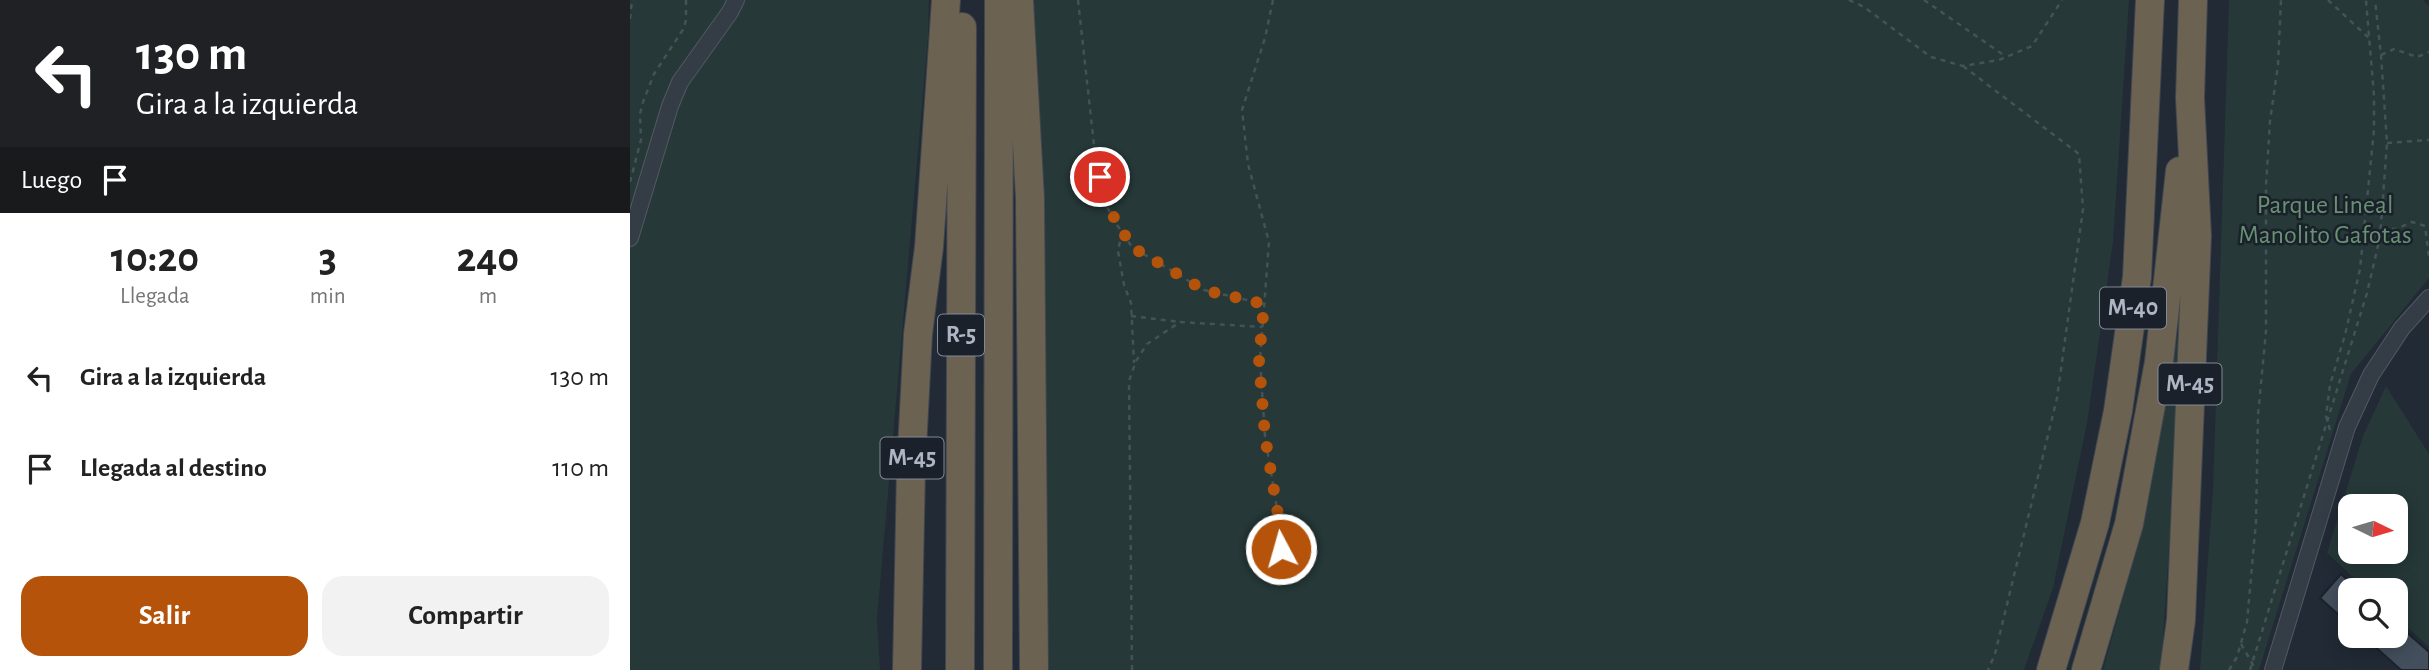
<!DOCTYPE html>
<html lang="es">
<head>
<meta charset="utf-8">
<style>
	body { margin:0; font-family:"Alegreya Sans",sans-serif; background:#f2f2f2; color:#222; height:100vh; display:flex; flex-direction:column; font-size:26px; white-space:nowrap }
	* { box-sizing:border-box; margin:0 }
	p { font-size:23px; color:#767676 }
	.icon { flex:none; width:38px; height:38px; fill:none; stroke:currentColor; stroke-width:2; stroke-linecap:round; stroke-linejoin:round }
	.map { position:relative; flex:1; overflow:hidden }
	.details { display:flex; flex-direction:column; background:#fff; width:630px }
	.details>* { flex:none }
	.banner { background:#202124; color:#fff; overflow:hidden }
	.needle { width:46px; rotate:95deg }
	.tools { position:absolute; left:1708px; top:494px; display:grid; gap:14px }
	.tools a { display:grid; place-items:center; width:70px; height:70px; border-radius:14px; background:#fff; box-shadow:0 4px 18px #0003; font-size:35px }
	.pin { position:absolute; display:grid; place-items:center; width:60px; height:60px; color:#fff; margin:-30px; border:4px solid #fff; border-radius:50%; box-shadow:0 2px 7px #0007 }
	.me { position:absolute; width:77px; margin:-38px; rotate:354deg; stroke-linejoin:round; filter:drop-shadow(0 0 5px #0008) }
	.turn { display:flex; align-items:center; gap:24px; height:147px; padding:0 21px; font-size:32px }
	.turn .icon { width:91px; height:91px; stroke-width:2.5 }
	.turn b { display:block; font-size:49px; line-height:60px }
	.then { display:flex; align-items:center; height:66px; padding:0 21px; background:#0003; gap:14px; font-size:26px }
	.eta { display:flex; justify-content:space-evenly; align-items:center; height:119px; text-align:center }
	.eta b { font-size:42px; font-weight:700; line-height:49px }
	.button { display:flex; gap:14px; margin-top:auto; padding:14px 21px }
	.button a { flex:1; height:80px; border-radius:21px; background:#b45309; color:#fff; font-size:28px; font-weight:700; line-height:80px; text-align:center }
	.button a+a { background:#f2f2f2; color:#222 }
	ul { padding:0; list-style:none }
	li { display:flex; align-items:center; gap:21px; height:91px; padding:0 21px }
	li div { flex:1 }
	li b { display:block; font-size:26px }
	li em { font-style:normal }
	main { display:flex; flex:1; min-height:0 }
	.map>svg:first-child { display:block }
	.green { fill:#263838; fill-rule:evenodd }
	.building { fill:#444f5d; stroke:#1c232d; stroke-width:2 }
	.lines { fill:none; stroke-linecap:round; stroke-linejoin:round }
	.minor-casing { stroke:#525964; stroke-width:18 }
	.motorway-casing { stroke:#3f4651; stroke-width:30 }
	.path { stroke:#435356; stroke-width:2.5; stroke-dasharray:5 5; stroke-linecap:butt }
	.minor { stroke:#343c46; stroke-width:16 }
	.motorway { stroke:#6c6252; stroke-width:28 }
	.route { stroke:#b45309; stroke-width:12; stroke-dasharray:0 21.6 }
	.labels { text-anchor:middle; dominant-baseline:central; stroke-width:5; stroke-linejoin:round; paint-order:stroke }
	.shield { fill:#1a212b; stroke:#828995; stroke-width:2 }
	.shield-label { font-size:24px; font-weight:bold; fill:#afb6c3 }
	.park-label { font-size:26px; fill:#689172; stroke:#1a212b }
</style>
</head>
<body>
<main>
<section class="details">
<div class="banner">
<div class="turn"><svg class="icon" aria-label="left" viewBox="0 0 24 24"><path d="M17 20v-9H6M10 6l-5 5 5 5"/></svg><div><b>130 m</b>Gira a la izquierda</div></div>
<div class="then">Luego<svg class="icon" aria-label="arrive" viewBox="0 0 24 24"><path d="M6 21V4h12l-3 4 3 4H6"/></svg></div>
</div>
<div class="eta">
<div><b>10:20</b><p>Llegada</p></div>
<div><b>3</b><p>min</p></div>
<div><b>240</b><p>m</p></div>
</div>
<ul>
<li><svg class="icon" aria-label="left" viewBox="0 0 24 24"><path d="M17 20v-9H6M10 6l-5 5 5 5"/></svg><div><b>Gira a la izquierda</b></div><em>130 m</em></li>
<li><svg class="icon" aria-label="arrive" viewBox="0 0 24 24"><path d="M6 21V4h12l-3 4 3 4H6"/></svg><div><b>Llegada al destino</b></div><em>110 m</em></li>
</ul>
<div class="button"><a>Salir</a><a>Compartir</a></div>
</section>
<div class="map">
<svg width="1799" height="670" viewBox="0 0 1799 670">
	<rect width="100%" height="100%" fill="#212a35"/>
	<path class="green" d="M0,0H299L298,37L247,619L250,670H0Z
		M400,0H1499L1483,242L1457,423L1423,588L1394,670H418Z
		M1599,0H1793L1799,6V278L1721,374L1629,670H1570L1583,489Z
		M1551,318L1548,411L1531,670H1473L1513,527Z
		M1756,386L1799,454V647L1766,617V590H1737L1697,553L1733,436ZM1720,506H1766V551H1720Z"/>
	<path class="building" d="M1711,574L1728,590H1720V625L1690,598Z
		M1766,623L1799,652V670H1771L1732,635H1766Z"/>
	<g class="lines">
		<g class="minor-casing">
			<path id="minor" d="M0,238L40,106L50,82L100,12L106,0
				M1643,670L1717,427L1741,375L1772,328L1799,298"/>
		</g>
		<g class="motorway-casing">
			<path id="motorway" d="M389,0L400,198L404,670
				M277,670L281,468L288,334L299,247L316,0
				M330,670L332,27
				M368,670L369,0
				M1421,670L1465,523L1488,411L1507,277L1520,0
				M1456,670L1499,524L1529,362L1550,171
				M1544,670L1551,620L1567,236L1560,98L1563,0"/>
		</g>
		<path class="path" d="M448,0L465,154L474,201L487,225L502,247L574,290L634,304
			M643,0L635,38L612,110L618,164L639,242L630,360L635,436L650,527L653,572
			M1219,0L1234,7L1301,57L1333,66L1369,60L1402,46L1432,0
			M1294,0L1375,56
			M1698,0L1740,39
			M0,19L2,0
			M1751,55L1764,49L1787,57L1799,52
			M1333,66L1449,154L1453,209L1427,398L1365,654L1358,670
			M1757,143L1799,140
			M0,182L11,140L10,114L13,102L24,74L54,28L56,20V0
			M1752,229H1766L1782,222L1795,226L1799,257
			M492,232L488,251L494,285L501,303L504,363
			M501,316L550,322
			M1700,430L1696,416L1700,385L1715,335L1730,269L1744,130V96L1736,0
			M1611,644L1626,670
			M502,670L499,381L506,361L517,344L550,322L632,327
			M1599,670L1607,657L1617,622L1626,521L1628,415L1636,331V186L1640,121L1648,65L1651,0
			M1620,670L1737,293L1750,237L1757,143L1751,55L1745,0"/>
		<use href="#minor" class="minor"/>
		<use href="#motorway" class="motorway"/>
	</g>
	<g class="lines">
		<path class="route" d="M470,177L474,201L502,247L574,290L634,304L629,360L635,436L650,527L651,549"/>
	</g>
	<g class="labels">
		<g class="shield">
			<rect x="1470" y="287.5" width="66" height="41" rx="5"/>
			<rect x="308" y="314.5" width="46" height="41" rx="5"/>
			<rect x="1528.5" y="363.5" width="63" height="41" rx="5"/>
			<rect x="250.5" y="437.5" width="63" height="41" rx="5"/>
		</g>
		<g class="shield-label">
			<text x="1503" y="308">M-40</text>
			<text x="331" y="335">R-5</text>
			<text x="1560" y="384">M-45</text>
			<text x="282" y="458">M-45</text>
		</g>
		<g class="park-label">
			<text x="1695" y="205">Parque Lineal<tspan x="1695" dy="30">Manolito Gafotas</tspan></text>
		</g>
	</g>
</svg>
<div class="tools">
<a><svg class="needle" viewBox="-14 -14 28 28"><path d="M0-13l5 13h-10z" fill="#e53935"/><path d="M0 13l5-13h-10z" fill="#767676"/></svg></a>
<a><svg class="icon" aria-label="search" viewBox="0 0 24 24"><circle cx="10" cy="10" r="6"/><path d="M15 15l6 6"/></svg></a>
</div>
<div class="pin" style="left:470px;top:177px;background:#d93025"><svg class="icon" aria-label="arrive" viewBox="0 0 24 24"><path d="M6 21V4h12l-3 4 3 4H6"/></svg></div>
<svg class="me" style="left:651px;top:549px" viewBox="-20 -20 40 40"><circle r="17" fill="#b45309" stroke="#fff" stroke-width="3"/><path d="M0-11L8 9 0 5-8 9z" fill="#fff"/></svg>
</div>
</main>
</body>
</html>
